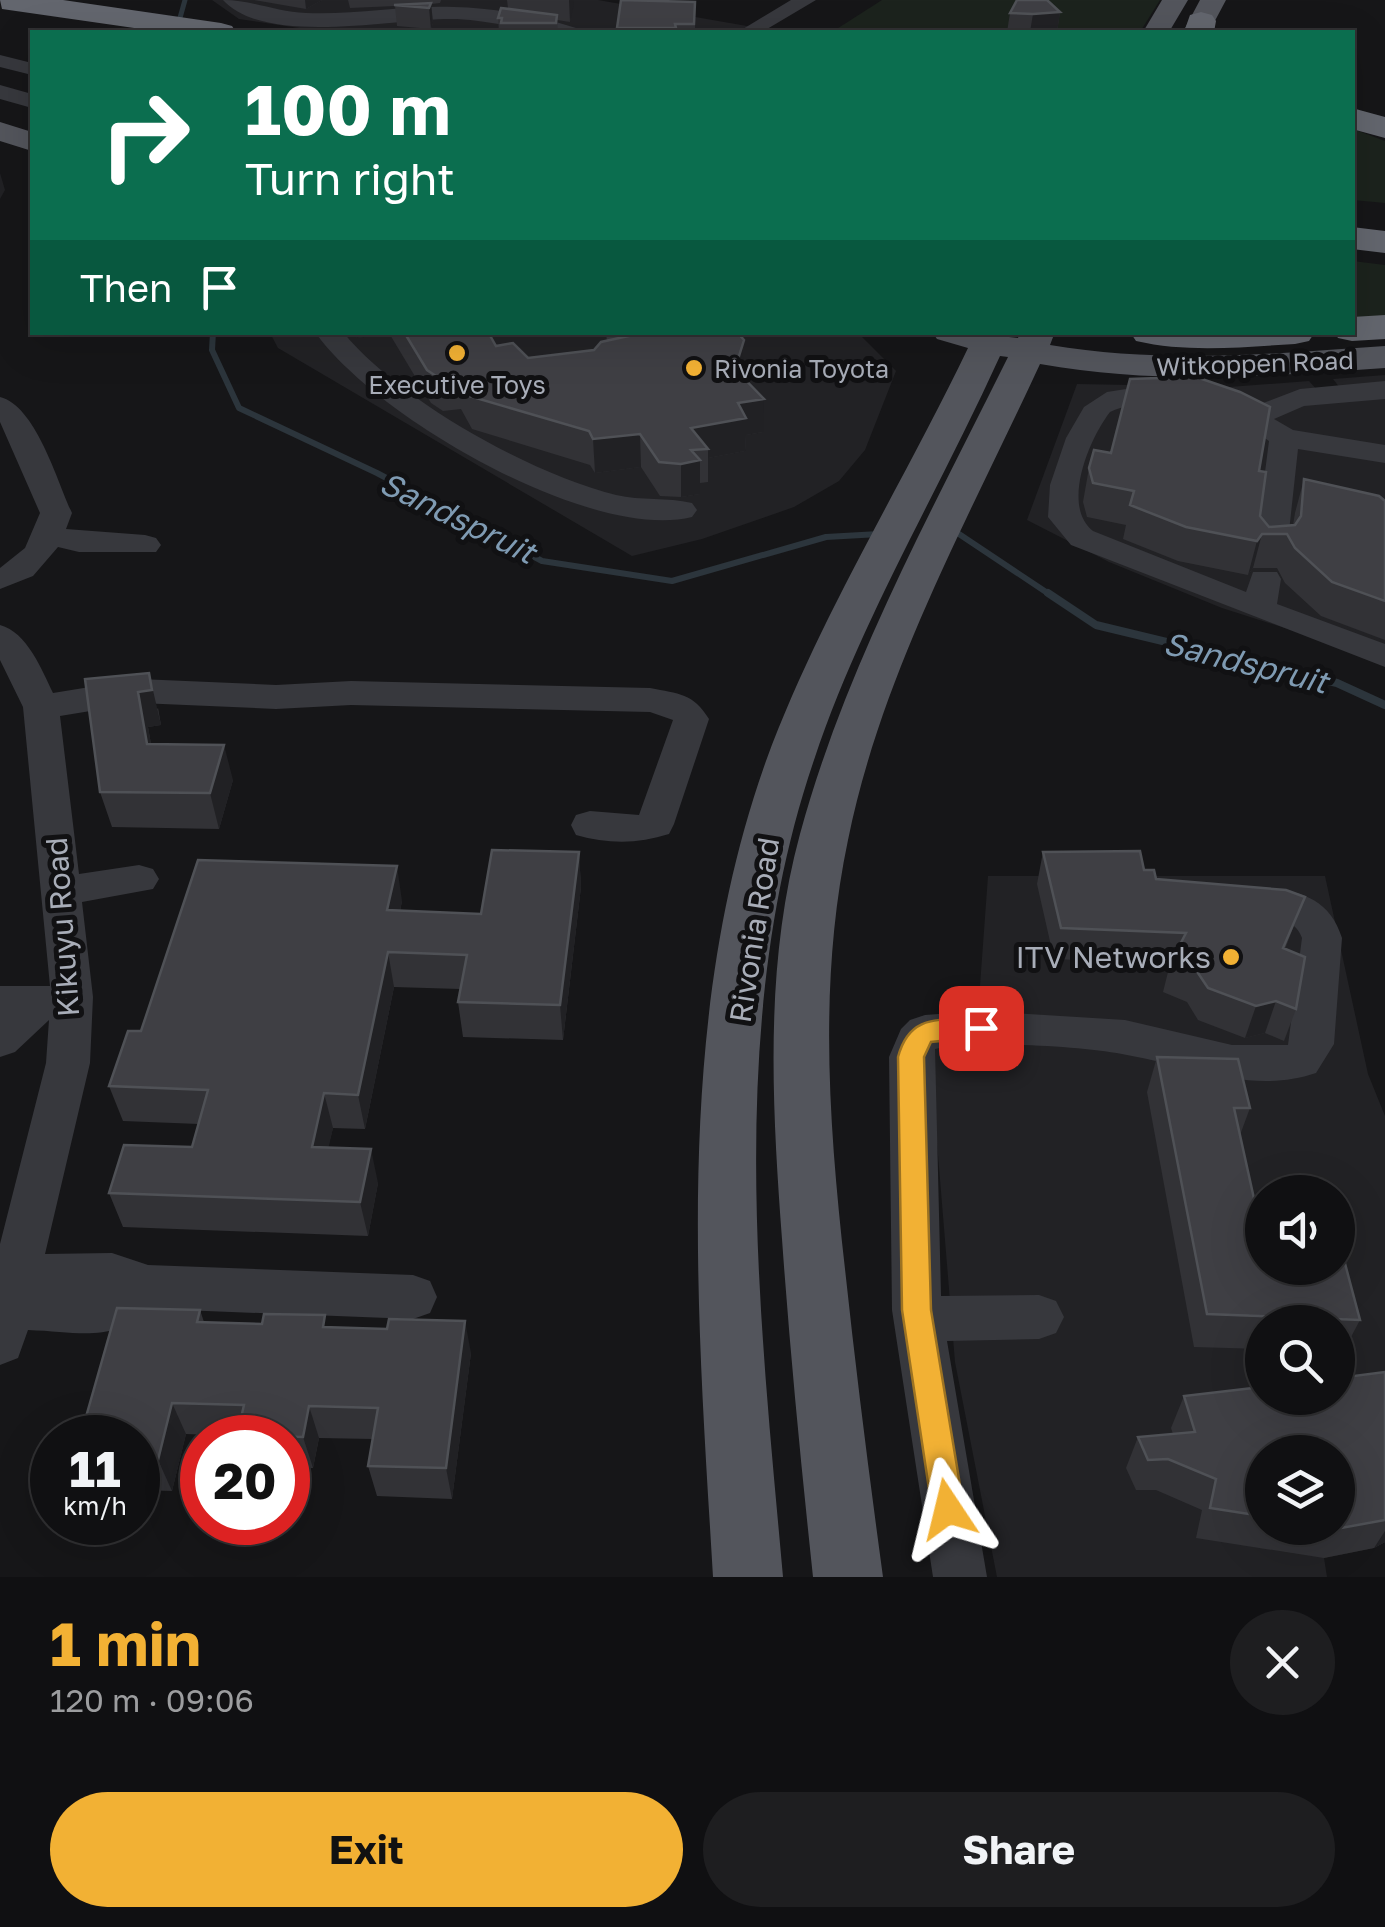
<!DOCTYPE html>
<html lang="en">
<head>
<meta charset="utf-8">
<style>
	body { margin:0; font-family:"Golos Text",sans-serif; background:#1e1e20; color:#f1f3f6; height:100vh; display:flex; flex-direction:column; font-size:38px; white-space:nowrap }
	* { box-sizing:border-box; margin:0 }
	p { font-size:32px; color:#9c9d9f }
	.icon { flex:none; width:55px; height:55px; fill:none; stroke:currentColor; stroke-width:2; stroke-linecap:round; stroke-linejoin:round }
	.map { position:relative; height:1577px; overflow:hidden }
	.panel { display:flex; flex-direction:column; background:#101012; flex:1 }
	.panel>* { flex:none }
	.guide { position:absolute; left:30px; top:30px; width:1325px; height:305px; border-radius:0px; box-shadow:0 10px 40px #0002,0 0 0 2px #303032; background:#0b6e4f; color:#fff; overflow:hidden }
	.fabs { position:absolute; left:1245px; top:1175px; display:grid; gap:20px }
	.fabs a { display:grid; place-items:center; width:110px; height:110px; border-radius:50%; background:#101012; box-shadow:0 10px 40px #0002,0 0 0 2px #303032; font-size:50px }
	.speed { position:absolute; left:30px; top:1415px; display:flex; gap:20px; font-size:50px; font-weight:700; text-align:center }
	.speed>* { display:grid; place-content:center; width:130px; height:130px; border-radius:50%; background:#101012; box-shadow:0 10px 40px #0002,0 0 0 2px #303032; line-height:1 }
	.speed small { font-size:25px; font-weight:400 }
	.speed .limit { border:15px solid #d22; background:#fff; color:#111 }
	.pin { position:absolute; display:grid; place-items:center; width:85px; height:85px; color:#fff; margin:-42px; border-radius:20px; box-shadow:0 5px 15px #0006 }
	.me { position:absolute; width:110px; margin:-55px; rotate:350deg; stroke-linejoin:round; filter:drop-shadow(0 0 8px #0008) }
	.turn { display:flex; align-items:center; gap:35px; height:210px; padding:0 50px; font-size:45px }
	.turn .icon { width:130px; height:130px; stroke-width:2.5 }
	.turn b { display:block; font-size:70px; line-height:85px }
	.then { display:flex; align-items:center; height:95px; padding:0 50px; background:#0003; gap:20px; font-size:38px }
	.round { display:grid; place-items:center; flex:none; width:105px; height:105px; border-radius:52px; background:#1e1e20 }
	.overview { display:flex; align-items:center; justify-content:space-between; height:170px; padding:0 50px }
	h1 { font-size:60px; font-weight:700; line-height:75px; color:#f2b134 }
	.action { display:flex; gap:20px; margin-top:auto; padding:20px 50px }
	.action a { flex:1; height:115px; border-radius:60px; background:#f2b134; color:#111; font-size:40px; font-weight:700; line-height:115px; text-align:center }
	.action a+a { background:#1e1e20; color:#f1f3f6 }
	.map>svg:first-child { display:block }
	.built { fill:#222225; fill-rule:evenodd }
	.green { fill:#1c231d }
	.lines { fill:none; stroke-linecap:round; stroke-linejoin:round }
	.stream-far2 { stroke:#2c353c; stroke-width:5 }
	.stream-far1 { stroke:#2c353c; stroke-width:6 }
	.stream { stroke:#2c353c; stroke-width:8 }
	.minor { fill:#37383d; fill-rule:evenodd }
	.major { fill:#53555c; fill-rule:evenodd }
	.highway { fill:#63666e; fill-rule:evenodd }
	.wall { fill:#323236; fill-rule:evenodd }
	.shaded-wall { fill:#212124 }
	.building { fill:#3f3f44; stroke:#4f5156; stroke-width:2.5 }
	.route { fill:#f2b134; stroke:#9d7322; stroke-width:2.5 }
	.poi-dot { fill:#f2b134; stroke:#111113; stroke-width:4 }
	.labels { text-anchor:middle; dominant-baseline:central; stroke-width:10; stroke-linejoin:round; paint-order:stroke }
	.far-street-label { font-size:25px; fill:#a8adb8; stroke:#111113 }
	.far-poi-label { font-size:25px; fill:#a8adb8; stroke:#111113; text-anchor:start }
	.street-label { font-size:30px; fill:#a8adb8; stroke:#111113 }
	.poi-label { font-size:30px; fill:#a8adb8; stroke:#111113; text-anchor:end }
	.water-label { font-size:32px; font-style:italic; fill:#7f9bb3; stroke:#111113 }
</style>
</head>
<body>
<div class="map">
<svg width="1385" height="1577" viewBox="0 0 1385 1577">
	<rect width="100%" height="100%" fill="#161618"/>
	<path class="built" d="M212,0H598L769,30L326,32L239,19Z
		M270,333H858L896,371L865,450L839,481L794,507L702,539L632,556L278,348Z
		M1385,375V660L1222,608L1109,562L1027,520L1077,384L1229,387L1309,381L1318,391L1340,388L1333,379Z
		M988,876H1325L1368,1074L1385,1116V1542L1374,1548L1324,1558L1327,1577H997L955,1362L928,1033L978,1013ZM1262,1192H1338V1268H1262ZM1262,1322H1338V1398H1262ZM1262,1452H1338V1528H1262Z"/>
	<path class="green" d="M882,0H1160L1140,32H832Z
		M1353,129L1385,141V203L1353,200Z
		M1353,261L1385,265V318L1353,320Z"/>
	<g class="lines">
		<path class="stream-far2" d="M176,32L185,0"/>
		<path class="stream-far1" d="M213,332L212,350L239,408L377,473L542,561L672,581L826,537L879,534
			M953,530L1052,596"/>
		<path class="stream" d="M1048,593L1096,625L1337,683L1385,705"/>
		<path class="minor" d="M223,0C252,0 276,12 306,13C356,15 405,5 454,7C495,8 537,16 576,28L579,32C539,35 498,21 457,19C397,17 267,48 223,0Z
			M791,0H816L762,32H738Z
			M0,55L32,63V75L0,67Z
			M0,85L32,94V108L0,99Z
			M315,332H343C398,400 531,474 616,495C641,501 667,497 692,503L697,510L692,517C589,542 373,415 315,332Z
			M606,332H647L644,338L617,344L607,342Z
			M1385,381V399L1304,406L1274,419L1293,430L1385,445V463L1298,449L1287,550L1282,557H1260L1255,550L1269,441C1229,412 1157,390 1110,412C1089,439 1061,506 1093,531L1246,592L1253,572H1277L1281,579L1277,604L1385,644V667L1071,545L1048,517L1050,485L1066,438L1084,407L1107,392L1139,387L1166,388L1250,408L1300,389Z
			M0,397C36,406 57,481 72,513L66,529L145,535L156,538L161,545L156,552H79L58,547L33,576L0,589V568L25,548L40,513L0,422Z
			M0,625C27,632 42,670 53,693L139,679L276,685L351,681L650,688C679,694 693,693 709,719L674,824L669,834C638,844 608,844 576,835L571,825L576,815L590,811L639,815L673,720L650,712L351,705L276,709L139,703L60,716L79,874L139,865L153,869L159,879L153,889L82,902L93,997L90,1063L45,1254L112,1253L148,1265L413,1275L430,1281L437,1297L430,1313L413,1319L156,1309C108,1343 83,1332 28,1330L18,1358L0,1365V1244L46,1063L49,1020L15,1052L0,1057V986H50L23,707L0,660Z
			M1253,887C1294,889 1329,895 1342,938L1334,1044L1316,1073C1251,1095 1192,1066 1127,1055C1083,1046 978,1040 935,1049L941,1296L1039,1295L1056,1301L1064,1317L1056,1333L1039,1339L947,1341L987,1577H933L892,1310L889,1057L901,1029L910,1020L925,1015L981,1011L1125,1020L1232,1045H1288L1302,938C1293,912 1261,919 1239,912L1233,902L1239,892Z"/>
		<path class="major" d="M1162,0H1188L1169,32H1143Z
			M1200,0H1226L1209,32H1183Z
			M0,122L32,132V151L0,141Z
			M932,332H1011L1009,337L1018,338L1020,332H1055L1050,345C1162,364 1272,354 1385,346V368C1268,376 1157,385 1040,364C969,518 882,672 848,840C818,983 829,1125 845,1269C856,1372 869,1474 883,1577H813C801,1464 790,1352 782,1239C772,1104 764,966 800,834C846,665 931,513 1008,357L1000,356C939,491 861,619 814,760C725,1021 759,1308 783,1577H713C697,1307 673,1021 766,761C819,617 902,486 968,348L937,339Z"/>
		<path class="highway" d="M0,0H63L221,23L232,26L236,32H162L2,9Z
			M1201,12L1212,15L1216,21L1214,32H1184L1190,15Z
			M1352,108L1385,117V138L1352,129Z
			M1352,227L1385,231V253L1352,249Z
			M1385,315V339L1352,341L1338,338L1334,332H1352V317Z
			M1130,332H1315L1309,341L1295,344C1242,347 1188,353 1136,341Z"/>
	</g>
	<path class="wall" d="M254,0H322L306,9Z
		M348,0H441L440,3L431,4L433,23L431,29L397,26L395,6L350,8Z
		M507,0H573L570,22L557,20L558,32H499L498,18L508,8Z
		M695,2V32H617V28Z
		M1060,12L1057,32H1007L1010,13Z
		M354,332H488L496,346L528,358L744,340L742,376L763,432L746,435L745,451L708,458V482L700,483V494L681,497L660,496L641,467L595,473L590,465L472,429L461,409L443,411L431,403L389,333L357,338Z
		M1089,468L1259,471L1260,516L1269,527L1293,525L1295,513L1304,479L1385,501V640L1321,616L1285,583L1277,568H1253L1248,575L1178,561L1123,539L1126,525L1087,517L1083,502Z
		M158,708L161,725L148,727L151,744L233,780L219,829L112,827L100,792Z
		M579,852L581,887L563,1040L463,1037L458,1002L460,989L394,987L365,1129L333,1128L328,1147L378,1183L368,1236L123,1227L109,1193L192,1147L199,1124L123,1121L109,1086L141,1031L402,901L400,911L481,914Z
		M1043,852L1144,870L1156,879L1305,897L1285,949L1296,1009L1284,1041L1265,1033L1245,1038L1198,1020L1187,1002L1163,992L1170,964L1054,959L1037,884Z
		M1157,1057L1250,1108L1240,1135L1262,1268L1360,1320L1343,1352H1338V1322H1262V1349L1194,1347L1147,1092Z
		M200,1310L204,1322L329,1328L471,1353L452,1499L377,1496L368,1466L373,1439L319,1438L313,1468H288V1438H238L237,1436L186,1434L172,1491L138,1490V1438Z
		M1385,1372V1542L1374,1548L1324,1558L1196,1538L1202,1510L1156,1490H1136L1126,1468L1138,1437L1173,1434L1171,1428L1184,1396ZM1262,1452L1338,1528H1262Z"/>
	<path class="shaded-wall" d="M305,0H322L306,9Z
		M569,0H573L574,4L570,22Z
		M431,3L433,23L431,29L429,8Z
		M1060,12L1057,32H1030L1033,14Z
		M0,173L5,190L0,199Z
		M356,332H389V333L357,338Z
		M744,340L743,372L735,402V369Z
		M764,399L763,432L746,435L745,451L708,458V449L691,428L738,403Z
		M640,434L641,467L595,473L593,439Z
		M700,460V494L681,497V464Z
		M1262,534L1253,568L1248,575L1257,541Z
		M149,673L161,725L148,727L157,779L147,744L138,692Z
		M224,745L233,780L219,829L210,793Z
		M579,852L581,887L563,1040L560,1005Z
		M397,866L402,901L393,945L387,910Z
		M388,952L394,987L365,1129L358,1095Z
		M1276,1001L1265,1033L1245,1038L1256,1006Z
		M324,1093L333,1128L321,1181L312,1147Z
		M371,1149L378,1183L368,1236L360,1202Z
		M465,1321L471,1353L452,1499L446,1468Z
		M172,1403L186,1434L172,1491L158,1460Z
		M309,1406L319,1438L313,1468L303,1437Z
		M1385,1531V1542L1374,1548Z"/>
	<path class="building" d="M621,0L695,2L694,24H675L676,28H617Z
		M1017,0H1047L1060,12L1033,14L1010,13Z
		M431,3L429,8L394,5Z
		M501,8L557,15L556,23H501L502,18H498Z
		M404,332H488L496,346L513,343L528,358L594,350L601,342L647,332H737L744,340L735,369L764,399L738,403L746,418L691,428L708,449L691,450L700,460L681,464L659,462L640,434L593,439L589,431L469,396L457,376L439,378L427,370Z
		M1160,375L1199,378L1240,392L1270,407L1259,471L1266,472L1260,516L1269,527L1295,525L1301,516L1304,479L1379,496L1385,501V601L1332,582L1295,548L1287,534H1262L1257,541L1186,527L1130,505L1134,491L1093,483L1089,468L1094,450L1111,453L1130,379L1159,378Z
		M149,673L152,690L138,692L147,744L224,745L210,793L100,792L85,679Z
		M492,850L579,852L560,1005L458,1002L467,955L388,952L358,1095L324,1093L312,1147L371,1149L360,1202L109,1193L124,1145L192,1147L208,1090L109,1086L128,1031H141L198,860L397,866L387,910L481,914Z
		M1140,851L1144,870H1154L1156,879L1286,890L1305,897L1283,948L1305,957L1296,1009L1276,1001L1256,1006L1208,988L1196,970L1172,960L1186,933L1061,928L1043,852Z
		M1157,1057L1238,1059L1250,1108H1234L1262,1235V1268H1338V1256H1343L1360,1320L1207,1314Z
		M117,1308L200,1310L197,1322L262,1324L264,1314L325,1315L323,1327L387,1329L389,1319L465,1321L446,1468L368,1466L378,1408L309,1406L303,1437L237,1435L244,1405L172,1403L158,1460L138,1459V1438H80Z
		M1385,1372V1520L1341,1528H1336H1338V1452H1262V1516L1210,1508L1216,1479L1168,1459L1148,1460L1138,1437L1195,1432L1184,1396L1262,1387V1398H1338V1378Z"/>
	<path class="route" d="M981,1018L990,1021L994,1028L990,1036L931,1042L924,1057L931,1310L964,1509L959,1520L948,1525L937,1520L932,1509L902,1310L898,1057C910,1012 941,1021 981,1018Z"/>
	<g class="poi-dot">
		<circle cx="457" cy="353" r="10"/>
		<circle cx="694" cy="368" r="10"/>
		<circle cx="1231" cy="957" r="10"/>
	</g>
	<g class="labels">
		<g class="far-street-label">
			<text transform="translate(1255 363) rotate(-2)">Witkoppen Road</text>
		</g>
		<g class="far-poi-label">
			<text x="714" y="368">Rivonia Toyota</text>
			<text x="457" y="384" text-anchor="middle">Executive Toys</text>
		</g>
		<g class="street-label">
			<text transform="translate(62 927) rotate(-94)">Kikuyu Road</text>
			<text transform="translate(754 930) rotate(-81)">Rivonia Road</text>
		</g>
		<g class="poi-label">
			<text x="1211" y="957">ITV Networks</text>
		</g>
		<g class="water-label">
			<text transform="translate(458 517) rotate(26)">Sandspruit</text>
			<text transform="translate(1246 662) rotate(14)">Sandspruit</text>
		</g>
	</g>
</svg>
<div class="fabs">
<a><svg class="icon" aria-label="sound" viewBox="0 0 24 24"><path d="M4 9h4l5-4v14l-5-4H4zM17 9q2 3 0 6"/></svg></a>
<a><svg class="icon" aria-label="search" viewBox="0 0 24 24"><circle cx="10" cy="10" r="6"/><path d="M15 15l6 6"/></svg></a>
<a><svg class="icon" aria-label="layers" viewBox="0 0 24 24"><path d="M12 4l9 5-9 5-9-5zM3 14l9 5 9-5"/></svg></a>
</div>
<div class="speed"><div>11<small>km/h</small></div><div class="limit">20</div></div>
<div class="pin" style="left:981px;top:1028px;background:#d93025"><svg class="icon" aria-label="arrive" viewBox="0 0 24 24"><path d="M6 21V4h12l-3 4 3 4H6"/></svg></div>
<svg class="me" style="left:948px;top:1509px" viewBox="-20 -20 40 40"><path d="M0-17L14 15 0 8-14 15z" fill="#f2b134" stroke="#fff" stroke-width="4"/></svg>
<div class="guide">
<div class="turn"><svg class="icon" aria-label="right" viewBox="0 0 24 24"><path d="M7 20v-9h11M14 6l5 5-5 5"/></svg><div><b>100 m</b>Turn right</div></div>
<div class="then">Then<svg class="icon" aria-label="arrive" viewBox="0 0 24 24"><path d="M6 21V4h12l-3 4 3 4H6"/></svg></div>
</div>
</div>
<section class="panel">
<div class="overview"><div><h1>1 min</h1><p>120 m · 09:06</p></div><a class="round"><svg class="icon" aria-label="close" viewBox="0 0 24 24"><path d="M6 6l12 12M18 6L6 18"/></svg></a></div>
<div class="action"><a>Exit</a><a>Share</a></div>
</section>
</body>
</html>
